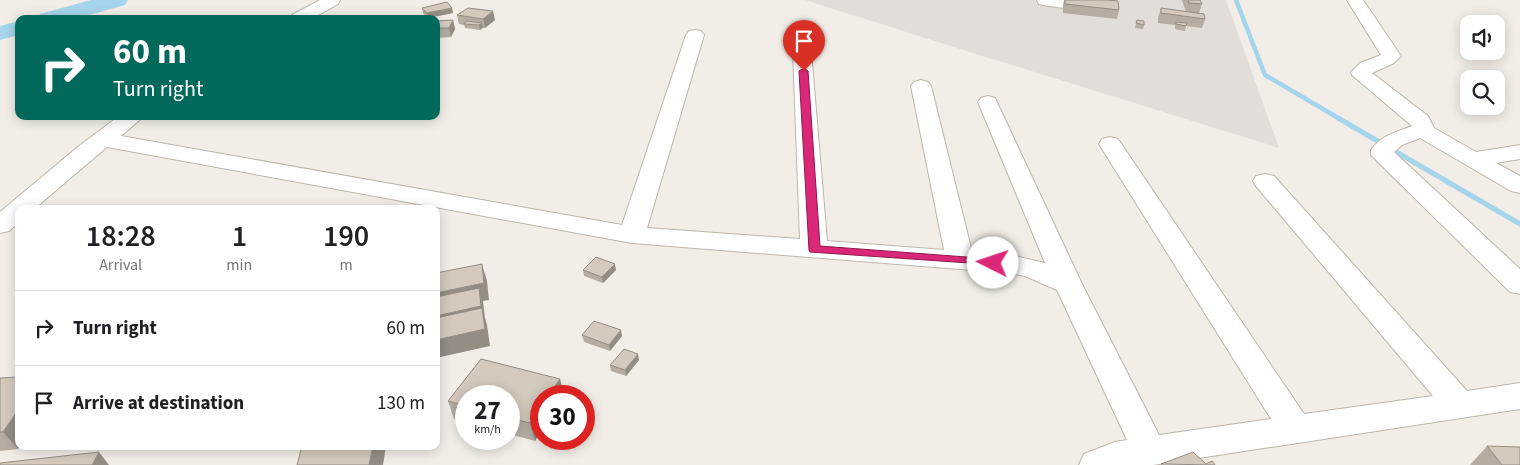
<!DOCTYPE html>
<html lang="en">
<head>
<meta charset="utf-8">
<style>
	body { margin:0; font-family:"Source Sans 3",sans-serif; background:#f2f2f2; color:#202124; height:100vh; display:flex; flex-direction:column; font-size:19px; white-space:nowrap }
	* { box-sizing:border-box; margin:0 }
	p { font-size:16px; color:#757577 }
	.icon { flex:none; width:28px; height:28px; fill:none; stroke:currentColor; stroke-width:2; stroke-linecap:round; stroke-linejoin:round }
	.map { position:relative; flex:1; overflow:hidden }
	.side { position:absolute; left:15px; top:205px; width:425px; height:245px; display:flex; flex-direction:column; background:#fff; border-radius:10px; box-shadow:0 2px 12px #0003 }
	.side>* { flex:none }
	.top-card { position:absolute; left:15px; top:15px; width:425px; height:105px; border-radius:10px; box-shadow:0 2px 12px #0003; background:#00695c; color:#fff; overflow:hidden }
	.fabs { position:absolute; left:1460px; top:15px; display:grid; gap:10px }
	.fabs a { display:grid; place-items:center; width:45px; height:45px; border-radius:10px; background:#fff; box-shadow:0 2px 12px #0003; font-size:25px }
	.speed { position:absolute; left:455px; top:385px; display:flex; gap:10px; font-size:25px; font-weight:700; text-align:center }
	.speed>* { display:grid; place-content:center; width:65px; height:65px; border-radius:50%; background:#fff; box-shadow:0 2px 12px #0003; line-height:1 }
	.speed small { font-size:12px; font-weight:400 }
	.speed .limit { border:8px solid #d22; background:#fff; color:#111 }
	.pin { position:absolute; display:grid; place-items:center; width:42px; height:42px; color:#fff; margin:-51px -21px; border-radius:50% 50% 50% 0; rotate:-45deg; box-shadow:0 0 5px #0007 }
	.pin .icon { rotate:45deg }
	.me { position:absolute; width:55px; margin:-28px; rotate:274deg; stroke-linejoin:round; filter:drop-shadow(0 0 4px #0008) }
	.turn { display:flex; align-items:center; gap:18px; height:105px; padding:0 15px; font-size:22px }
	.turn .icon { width:65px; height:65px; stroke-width:2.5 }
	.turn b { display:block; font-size:35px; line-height:42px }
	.eta { display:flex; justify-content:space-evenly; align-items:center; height:85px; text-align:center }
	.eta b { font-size:30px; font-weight:600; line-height:35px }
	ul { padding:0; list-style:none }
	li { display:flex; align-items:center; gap:15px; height:75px; padding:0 15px; border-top:1px solid #e0e0e0 }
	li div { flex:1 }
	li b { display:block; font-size:19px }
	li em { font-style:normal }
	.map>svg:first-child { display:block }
	.industrial { fill:#e2ddd8 }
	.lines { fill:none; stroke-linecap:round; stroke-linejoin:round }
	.stream-far1 { stroke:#a5d5ec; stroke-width:4.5 }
	.stream { stroke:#a5d5ec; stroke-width:5 }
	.river { fill:#a5d5ec; fill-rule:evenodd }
	.minor-casing { stroke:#bdb5aa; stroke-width:2 }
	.minor { fill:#fff; fill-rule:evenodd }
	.wall { fill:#b5ada2 }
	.shaded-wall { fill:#948d84 }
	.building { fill:#d3c9bc; stroke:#948d84 }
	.route { fill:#db2777; stroke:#8e194d }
</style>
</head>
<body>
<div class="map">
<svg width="1520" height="465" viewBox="0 0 1520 465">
	<rect width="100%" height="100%" fill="#f2eee7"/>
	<path class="industrial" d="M805,0H1226L1279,148L957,48Z"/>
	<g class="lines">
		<path class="stream-far1" d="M1236,0L1265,75L1340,119"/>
		<path class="stream" d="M1338,118L1520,224"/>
		<path class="river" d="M91,0H128L125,5L75,19H36L40,14Z
			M19,21V35L0,40V26Z"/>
		<g class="minor-casing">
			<path id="minor" d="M320,0H340L338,4L311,19H289L292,15Z
				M1037,0H1100L1098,4C1075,9 1062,9 1039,4Z
				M1347,0H1363L1401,56L1394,63L1372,73L1428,116L1434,128L1476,152L1520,145V159L1496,163L1520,176V193L1511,191L1420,138L1402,145L1394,152L1520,269V294L1510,292L1371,155V150C1380,136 1396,132 1412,126L1352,75L1351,72L1360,63L1381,55Z
				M695,30L701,31L704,35L647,228L800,239L793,51L795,47L802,45L809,47L811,51L827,241L944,250L911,86L914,82L921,80L928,82L931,86L972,252L1010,255L1045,263L978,102L981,98L988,96L995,98L1082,284L1159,435L1271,419L1099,144L1102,139L1110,137L1118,139L1304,414L1433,396L1256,186L1253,181L1256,176L1265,174L1274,176L1467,391L1520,383V409L1153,465H1079L1084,454L1115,442L1127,440L1057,290L1025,276L1010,273L632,243L107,147L34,209H19V222L9,231L0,233V212L79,146L119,116H144L121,136L622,225L686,35L689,31Z"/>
		</g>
		<use href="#minor" class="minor"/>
	</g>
	<path class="wall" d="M1064,0H1107L1119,10L1117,19L1063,13V5Z
		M1182,0H1200L1202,4L1199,13L1205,19L1202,28L1186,26L1185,31L1175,29V25L1158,23V18L1161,8L1186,12Z
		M422,8H452L453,13L428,18L423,13Z
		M457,15L495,20L485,28H483L480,30L465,28L464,25L459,24Z
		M453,20L455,29L451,37L436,38V21Z
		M1137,20L1144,25L1143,29L1135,28Z
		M583,270H616L603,283L584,276Z
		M582,335L622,336L610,351L584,342Z
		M481,359L560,379L564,396H541V431L535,441L509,434V396H466V422L454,419L448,401Z
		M639,360L626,376L611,371L610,365Z
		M0,378L18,449L0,451Z
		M1487,446L1520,465H1470Z"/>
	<path class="shaded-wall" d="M452,8L453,13L428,18L427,13Z
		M493,11L495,20L485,28L483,19Z
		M453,20L455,29L451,37L449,28Z
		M482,23L483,27L480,30L479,25Z
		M482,264L487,281L489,300L483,301L485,318L487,325L490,346L436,358V293Z
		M615,264L616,270L603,283L602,277Z
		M621,330L622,336L610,351L609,345Z
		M638,354L639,360L626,376L625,370Z
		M560,379L564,396H548Z
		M541,407V431L535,441L530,423Z
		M19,409V446H20L18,449L3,432Z
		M373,446H386L383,465H369Z
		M99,452L109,465H92Z"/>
	<path class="building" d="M1065,0H1107L1118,1L1119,10L1065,4Z
		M1188,0H1200L1202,4L1189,3Z
		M447,2L452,8L427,13L422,8Z
		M468,8L493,11L483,19L457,15Z
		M1161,8L1204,14L1205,19L1161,13Z
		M453,20L449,28H436V21Z
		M1137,20L1144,21V25L1136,23Z
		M467,21L482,23L479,25L464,24Z
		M1176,22L1187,23L1186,26L1176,24Z
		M596,257L615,264L602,277L583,270Z
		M482,264L484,283L436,293V273Z
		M479,288L481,306L436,316V297Z
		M482,308L485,329L436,340V318Z
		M594,321L621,330L609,345L582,335Z
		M624,349L638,354L625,370L610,365Z
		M481,359L560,379L548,396H541V407L530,423L509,418V396H466V406L448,401Z
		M19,377V409L3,432H0V378Z
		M302,446H373L369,465H297Z
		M1487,446L1520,447V465H1502Z
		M99,452L92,465H0V463Z
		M1193,452L1206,464L1212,461L1215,465L1161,464Z"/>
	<path class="route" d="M804,68L808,71L820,246L993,259L999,263L998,265L810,252L809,250L799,71Z"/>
</svg>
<div class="fabs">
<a><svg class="icon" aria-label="sound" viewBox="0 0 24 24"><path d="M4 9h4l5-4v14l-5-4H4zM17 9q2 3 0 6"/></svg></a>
<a><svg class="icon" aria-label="search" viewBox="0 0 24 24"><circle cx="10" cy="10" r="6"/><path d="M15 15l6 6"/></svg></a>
</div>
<div class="speed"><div>27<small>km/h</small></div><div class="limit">30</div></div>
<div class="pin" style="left:804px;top:71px;background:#d93025"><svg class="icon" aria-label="arrive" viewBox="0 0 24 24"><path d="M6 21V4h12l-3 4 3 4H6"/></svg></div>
<svg class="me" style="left:993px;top:263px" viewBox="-20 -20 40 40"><circle r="19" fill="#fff"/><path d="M0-13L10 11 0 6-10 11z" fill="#db2777"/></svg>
<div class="top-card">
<div class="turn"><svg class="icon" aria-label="right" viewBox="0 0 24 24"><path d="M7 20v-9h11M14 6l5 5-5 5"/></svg><div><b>60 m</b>Turn right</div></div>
</div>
<section class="side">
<div class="eta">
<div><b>18:28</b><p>Arrival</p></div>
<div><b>1</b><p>min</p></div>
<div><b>190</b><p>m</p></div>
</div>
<ul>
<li><svg class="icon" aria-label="right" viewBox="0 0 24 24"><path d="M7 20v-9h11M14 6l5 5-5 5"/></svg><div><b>Turn right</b></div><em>60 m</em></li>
<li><svg class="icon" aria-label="arrive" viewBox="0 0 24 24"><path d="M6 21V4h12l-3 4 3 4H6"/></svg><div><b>Arrive at destination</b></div><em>130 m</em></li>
</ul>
</section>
</div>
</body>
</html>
